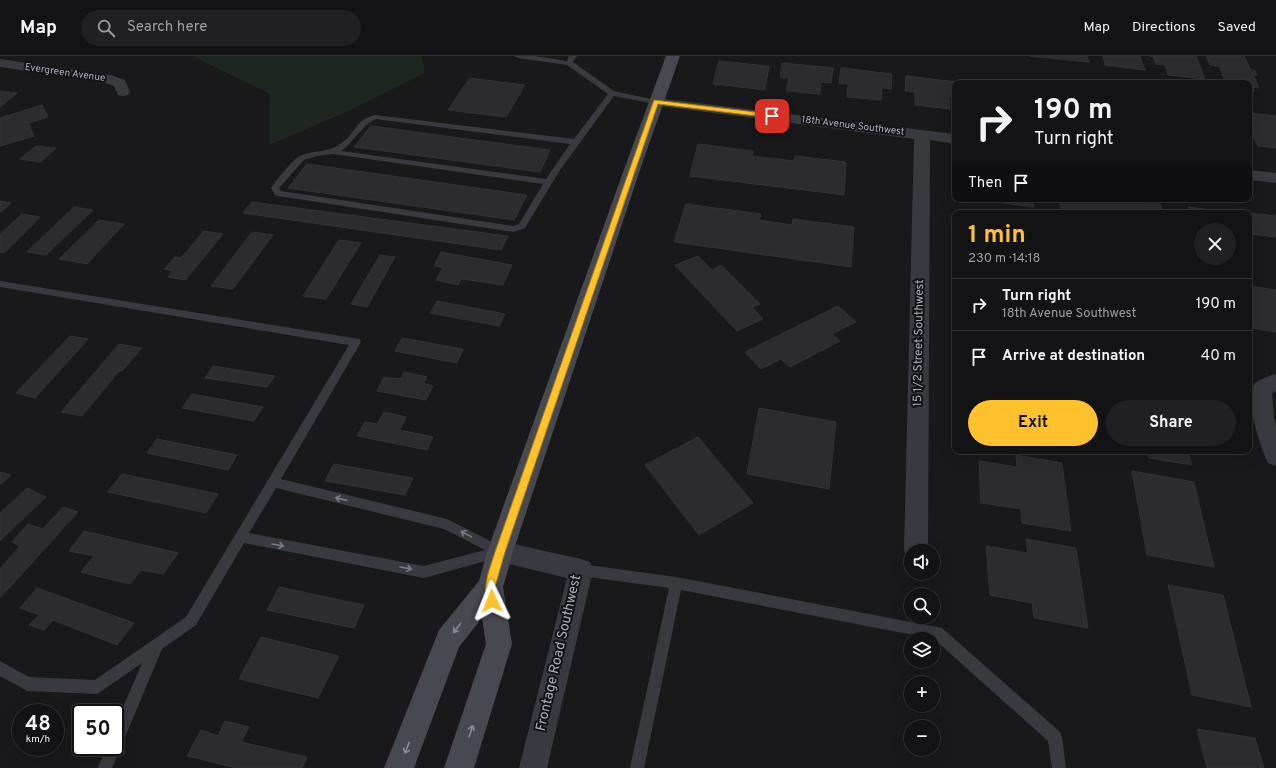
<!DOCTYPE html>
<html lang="en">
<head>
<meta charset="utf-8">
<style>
	body { margin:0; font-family:Overpass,sans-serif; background:#202022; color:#f1f3f6; height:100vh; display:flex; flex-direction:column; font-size:15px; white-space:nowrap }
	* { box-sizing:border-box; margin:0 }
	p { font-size:13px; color:#9d9ea0 }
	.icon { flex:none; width:22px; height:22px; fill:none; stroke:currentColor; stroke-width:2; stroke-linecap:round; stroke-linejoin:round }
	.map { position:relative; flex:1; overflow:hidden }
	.side { position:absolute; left:952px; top:154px; width:300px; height:244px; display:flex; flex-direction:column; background:#131214; border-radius:8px; box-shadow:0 4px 16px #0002,0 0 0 1px #323234 }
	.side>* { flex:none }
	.banner { position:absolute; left:952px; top:24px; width:300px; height:122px; border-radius:8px; box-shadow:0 4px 16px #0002,0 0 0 1px #323234; background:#131214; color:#f1f3f6; overflow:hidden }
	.fabs { position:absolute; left:904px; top:488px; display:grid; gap:8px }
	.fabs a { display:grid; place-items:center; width:36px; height:36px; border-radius:50%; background:#131214; box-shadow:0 4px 16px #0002,0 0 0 1px #323234; font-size:20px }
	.speed { position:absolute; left:12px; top:648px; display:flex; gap:8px; font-size:20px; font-weight:700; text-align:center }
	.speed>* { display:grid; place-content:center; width:52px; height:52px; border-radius:50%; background:#131214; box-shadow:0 4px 16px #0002,0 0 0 1px #323234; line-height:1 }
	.speed small { font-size:10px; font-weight:400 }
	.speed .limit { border:2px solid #111; border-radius:6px; background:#fff; color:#111 }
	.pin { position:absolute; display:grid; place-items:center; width:34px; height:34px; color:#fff; margin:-17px; border-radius:8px; box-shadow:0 2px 6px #0006 }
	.me { position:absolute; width:44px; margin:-22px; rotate:358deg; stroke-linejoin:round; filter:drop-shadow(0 0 3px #0008) }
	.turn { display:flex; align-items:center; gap:14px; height:84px; padding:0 16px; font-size:18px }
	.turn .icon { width:52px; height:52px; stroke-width:2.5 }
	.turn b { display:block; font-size:28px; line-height:34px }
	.then { display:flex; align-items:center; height:38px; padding:0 16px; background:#0003; gap:8px; font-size:15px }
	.round { display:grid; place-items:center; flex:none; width:42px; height:42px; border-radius:21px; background:#202022 }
	.headline { display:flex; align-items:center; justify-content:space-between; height:68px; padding:0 16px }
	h1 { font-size:24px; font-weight:700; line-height:30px; color:#ffc22c }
	.action { display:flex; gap:8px; margin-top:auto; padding:8px 16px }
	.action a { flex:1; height:46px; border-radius:24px; background:#ffc22c; color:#111; font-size:16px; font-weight:700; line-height:46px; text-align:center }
	.action a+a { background:#202022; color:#f1f3f6 }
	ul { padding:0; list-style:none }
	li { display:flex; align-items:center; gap:12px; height:52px; padding:0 16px; border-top:1px solid #323234 }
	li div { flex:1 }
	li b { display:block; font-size:15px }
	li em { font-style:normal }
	header { display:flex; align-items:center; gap:24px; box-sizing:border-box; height:56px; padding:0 20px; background:#131214; border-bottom:1px solid #323234 }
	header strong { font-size:19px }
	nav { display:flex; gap:22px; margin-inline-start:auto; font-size:14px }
	.search { width:280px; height:36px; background:#202022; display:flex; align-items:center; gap:10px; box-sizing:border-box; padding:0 14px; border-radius:22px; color:#9d9ea0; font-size:15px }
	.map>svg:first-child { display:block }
	.green { fill:#1e271f }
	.building { fill:#2c2b2f; stroke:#323237 }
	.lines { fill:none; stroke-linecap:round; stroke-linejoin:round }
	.service { fill:#393a40; fill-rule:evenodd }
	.minor { fill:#393a40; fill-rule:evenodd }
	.secondary { fill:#474950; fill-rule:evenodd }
	.oneway { stroke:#777a84 }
	.oneway2 { stroke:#878b96 }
	.route { fill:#ffc22c; stroke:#a67e1d }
	.labels { text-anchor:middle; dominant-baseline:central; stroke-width:4; stroke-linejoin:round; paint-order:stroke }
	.far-street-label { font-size:10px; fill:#aaaebc; stroke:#131316 }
	.street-label { font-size:12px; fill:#aaaebc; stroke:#131316 }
	.near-street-label { font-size:14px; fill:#aaaebc; stroke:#131316 }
</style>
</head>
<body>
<header>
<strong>Map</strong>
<div class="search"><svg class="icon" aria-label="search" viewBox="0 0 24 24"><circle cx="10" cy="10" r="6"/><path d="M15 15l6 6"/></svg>Search here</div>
<nav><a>Map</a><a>Directions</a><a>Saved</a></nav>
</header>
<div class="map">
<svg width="1276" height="712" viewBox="0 0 1276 712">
	<rect width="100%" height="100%" fill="#19181b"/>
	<path class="green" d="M197,0H422L425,17L344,57L269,89L270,38L194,1Z"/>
	<path class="building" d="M1029,0H1087L1089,6Z
		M1103,0H1140L1145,14L1105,9Z
		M1150,0H1196L1205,23L1168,19L1165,9L1156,8L1154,2Z
		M1206,0H1244L1251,14L1255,15L1257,19H1253L1259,32L1252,31L1254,35H1249V37V27H1226L1219,10L1210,9Z
		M719,5L769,10L765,34L713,28Z
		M782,7L833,12L831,27L821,26L820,38L786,35L789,22L780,21Z
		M841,12L892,18L891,33L882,32L881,44L847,41L848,28L839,27Z
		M906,20L958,26L955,27V41L949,40L950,53L915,49V36L905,35Z
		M470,22L525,29L506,61L448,54Z
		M0,35L17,37L0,51Z
		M42,49L48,61L28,67L34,80L0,90V62Z
		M1249,57L1276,60V92L1258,90L1249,71Z
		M371,70L550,94L540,116L354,91Z
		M698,88L753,95L752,100L794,105L795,100L846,106L844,139L690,120Z
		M36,90L56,92L41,106L20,103Z
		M307,108L527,139L514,164L288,132Z
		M972,143H1033L1034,151Z
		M1059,143H1130V144L1160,148L1163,157H1083L1061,154Z
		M0,145L11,147L0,157Z
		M252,146L508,180L501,194L243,157Z
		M686,148L761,158L759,164L792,169L793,163L854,171L851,211L674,186Z
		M74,151L93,154L46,199L27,196Z
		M1188,151L1235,157H1190Z
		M1238,156L1276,160V181L1249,178V157H1238Z
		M22,158L40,161L4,197L0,196V178Z
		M99,164L124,168L87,208L59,203Z
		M204,175L223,178L185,224L168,221L173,215L164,213L175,201L181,202Z
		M252,176L273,179L233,233L211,230Z
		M339,184L361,187L326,243L303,240Z
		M441,196L512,209L503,229L461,223L458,229L436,224L443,211L434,210Z
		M380,199L395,201L367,251L351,248Z
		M698,200L712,214L721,209L760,248L752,251L763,263L737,275L675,209Z
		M1249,230L1276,234V276L1252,272L1249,265Z
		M437,245L505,258L499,270L430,257Z
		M838,250L856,266L832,278L840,285L790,311L781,303L761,313L745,296Z
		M70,280L88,283L35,342L16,337Z
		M402,282L463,293L457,307L395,295Z
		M119,288L142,292L122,315H119L82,360L61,356Z
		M213,310L275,320L267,331L205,322Z
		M404,316L427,321L423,327L433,330L426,344L377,335L384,321L401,323Z
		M192,338L263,351L254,365L182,352Z
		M759,352L836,366L829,433L747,418Z
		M384,356L406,361L400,374L433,381L427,394L357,380L365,366L377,368Z
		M698,381L753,447L699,479L645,409Z
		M157,383L237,399L228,414L147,397Z
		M1147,395H1188L1192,409L1149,402Z
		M1016,399L1062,407L1071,475L1022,467L1021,453L981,447L979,405L1017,411Z
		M334,408L413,422L405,439L325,425Z
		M1132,415L1194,426L1214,511L1147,499Z
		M0,416L11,419L0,429Z
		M122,418L218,438L206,457L108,436Z
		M27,432L46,441L0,485V457Z
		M63,451L78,456L0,542V513L20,490L12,486L28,468L43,473Z
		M84,475L178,497L163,518L141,514L130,528L81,516L94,500L69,495Z
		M1026,483L1076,492L1088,572L1034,562L1032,547L990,539L986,490L1028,497Z
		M1168,529L1223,539L1251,651L1192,639Z
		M279,531L364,549L354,572L267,554Z
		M37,532L134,567L117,589L53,564L44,574L29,569L39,559L20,552Z
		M261,581L339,600L318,642L239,623Z
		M225,665L249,671L241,686L307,701L302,712H236L187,700L201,674L218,680Z
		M1197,673L1255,682L1264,712H1207Z"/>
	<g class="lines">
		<path class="service" d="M514,0H534L567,5L569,0H577L573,6L614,35L656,44L660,46L656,48L614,40L560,114L525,172L514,176L278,140L275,139L271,132C275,126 294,102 300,100C315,93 328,98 343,86C357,75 355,64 375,59L574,83L608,38L567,9L518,2ZM376,63L570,88L546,123L341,95C354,86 363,68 376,63ZM333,98L543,128L519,168L513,170L281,135L279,132L304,104L316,100Z
			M0,225L360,283L361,286L281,423L447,463L504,492L506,496L504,500L424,522L244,487L196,569L162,593L112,712H98L106,691H115V670L142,607L97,638L27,635L0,620V605L29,621L95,624L186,561L349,289L0,231ZM276,432L444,473L485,494L424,510L249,477Z
			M581,508L676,521L937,571L942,572L1060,676L1062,681L1066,712H1052L1048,685L934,583L681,534L644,712H630L669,532L581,520L577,518L575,514L577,510Z"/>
		<path class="minor" d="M0,3L111,19L125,24L130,36L128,39L123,40L118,39L114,30L103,26L0,11Z
			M656,42L955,78V88L930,84L928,495H911V504L908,503L904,495L914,83L651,49L649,46L651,43Z
			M1249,114L1276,117V127L1249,124Z
			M1276,318V335L1272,337L1274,362L1276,369V410L1268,407C1261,393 1244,343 1254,329C1258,323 1269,320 1276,318Z
			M500,485L581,503L590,506L593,514L547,712H519L567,522L492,504L488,496L492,488Z"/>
		<path class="secondary" d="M666,0H680L642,108L513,496L503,531L512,588L474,712H444L486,588L482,562L459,591L414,712H384L439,574L479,525L487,496L626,108Z"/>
	</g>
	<defs><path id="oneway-shaft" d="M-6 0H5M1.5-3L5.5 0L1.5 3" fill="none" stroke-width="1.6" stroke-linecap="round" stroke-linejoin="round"/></defs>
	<g class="oneway">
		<use href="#oneway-shaft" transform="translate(341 443) rotate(-167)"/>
		<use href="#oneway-shaft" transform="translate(466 478) rotate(-152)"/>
		<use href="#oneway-shaft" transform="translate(278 489) rotate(10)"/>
		<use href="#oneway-shaft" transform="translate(406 512) rotate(10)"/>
	</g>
	<g class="oneway2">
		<use href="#oneway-shaft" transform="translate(457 572) rotate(128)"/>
		<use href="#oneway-shaft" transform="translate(471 675) rotate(-72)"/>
		<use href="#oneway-shaft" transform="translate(407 692) rotate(111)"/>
	</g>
	<path class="route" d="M654,44L772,58L776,60L772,62L658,48L505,496L495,531L498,545L496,549L492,550L488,549C481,531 490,513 495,496Z"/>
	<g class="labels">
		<g class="far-street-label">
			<text transform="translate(65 17) rotate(8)">Evergreen Avenue</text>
			<text transform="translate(853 70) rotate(7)">18th Avenue Southwest</text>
		</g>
		<g class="street-label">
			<text transform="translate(919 287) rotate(-89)">15 1/2 Street Southwest</text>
		</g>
		<g class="near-street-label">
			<text transform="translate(559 597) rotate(-77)">Frontage Road Southwest</text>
		</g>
	</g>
</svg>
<div class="fabs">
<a><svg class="icon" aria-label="sound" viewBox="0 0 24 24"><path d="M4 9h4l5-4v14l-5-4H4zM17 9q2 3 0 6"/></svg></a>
<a><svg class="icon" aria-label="search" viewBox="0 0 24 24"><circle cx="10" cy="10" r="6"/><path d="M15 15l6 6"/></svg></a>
<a><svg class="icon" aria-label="layers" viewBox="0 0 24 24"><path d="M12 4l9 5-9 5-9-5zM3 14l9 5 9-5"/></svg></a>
<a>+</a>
<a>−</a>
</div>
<div class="speed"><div>48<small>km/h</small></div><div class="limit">50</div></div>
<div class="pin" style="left:772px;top:60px;background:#d93025"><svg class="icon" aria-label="arrive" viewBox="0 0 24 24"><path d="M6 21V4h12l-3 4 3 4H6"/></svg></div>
<svg class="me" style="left:492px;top:545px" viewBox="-20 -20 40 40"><path d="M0-17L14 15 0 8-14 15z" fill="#ffc22c" stroke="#fff" stroke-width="4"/></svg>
<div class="banner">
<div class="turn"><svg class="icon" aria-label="right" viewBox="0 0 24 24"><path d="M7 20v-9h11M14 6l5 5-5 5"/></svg><div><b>190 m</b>Turn right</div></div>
<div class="then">Then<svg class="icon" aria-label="arrive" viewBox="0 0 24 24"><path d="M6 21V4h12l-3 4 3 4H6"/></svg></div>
</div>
<section class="side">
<div class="headline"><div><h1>1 min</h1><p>230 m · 14:18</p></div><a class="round"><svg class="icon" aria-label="close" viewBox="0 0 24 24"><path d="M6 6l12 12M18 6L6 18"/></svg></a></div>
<ul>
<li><svg class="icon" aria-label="right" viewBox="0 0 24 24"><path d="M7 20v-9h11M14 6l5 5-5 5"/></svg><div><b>Turn right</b><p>18th Avenue Southwest</p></div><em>190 m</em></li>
<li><svg class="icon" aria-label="arrive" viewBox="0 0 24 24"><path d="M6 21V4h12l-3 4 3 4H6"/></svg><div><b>Arrive at destination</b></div><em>40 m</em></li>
</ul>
<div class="action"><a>Exit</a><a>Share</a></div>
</section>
</div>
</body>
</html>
